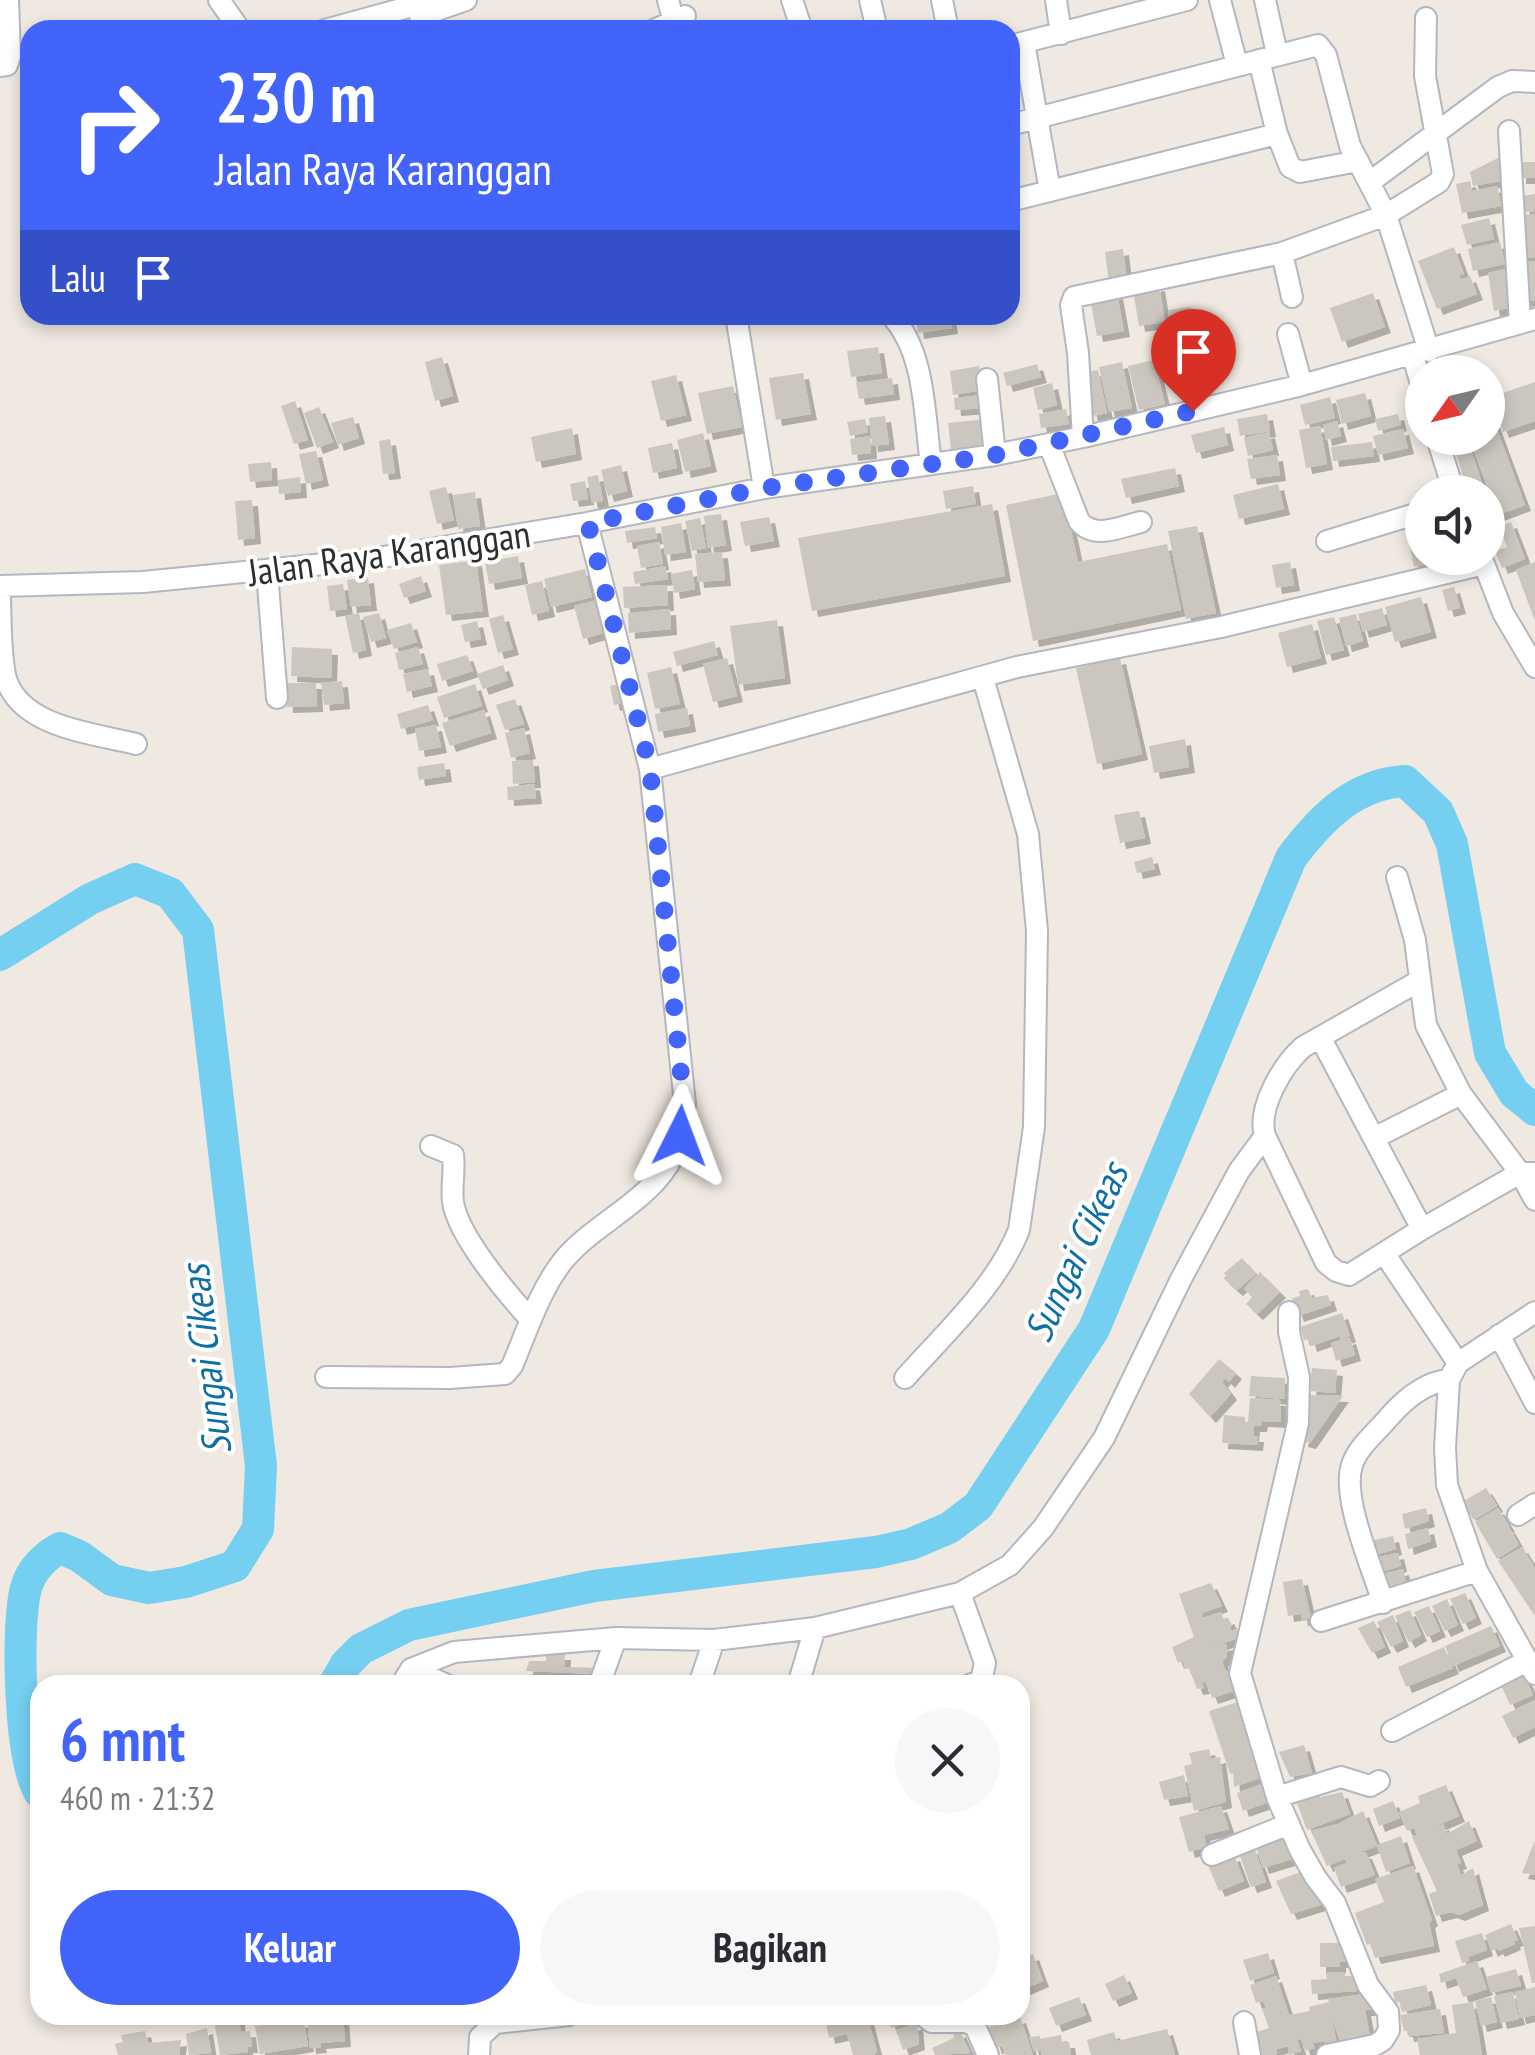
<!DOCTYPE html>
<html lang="id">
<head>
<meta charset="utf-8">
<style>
	body { margin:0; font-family:"PT Sans Narrow",sans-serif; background:#f7f7f7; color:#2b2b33; height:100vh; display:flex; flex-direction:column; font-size:38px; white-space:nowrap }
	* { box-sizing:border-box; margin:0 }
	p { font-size:32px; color:#7c7c81 }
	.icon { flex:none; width:55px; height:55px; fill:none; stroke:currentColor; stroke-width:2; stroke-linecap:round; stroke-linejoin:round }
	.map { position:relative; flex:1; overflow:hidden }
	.drawer { position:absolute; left:30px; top:1675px; width:1000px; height:350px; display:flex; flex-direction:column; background:#fff; border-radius:30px; box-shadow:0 5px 15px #0003 }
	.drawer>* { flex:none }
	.guide { position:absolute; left:20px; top:20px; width:1000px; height:305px; border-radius:30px; box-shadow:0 5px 15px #0003; background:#4264fb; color:#fff; overflow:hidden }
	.needle { width:65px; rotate:236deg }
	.tools { position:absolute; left:1405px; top:355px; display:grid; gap:20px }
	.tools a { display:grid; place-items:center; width:100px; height:100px; border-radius:50%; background:#fff; box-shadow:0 5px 15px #0003; font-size:50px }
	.pin { position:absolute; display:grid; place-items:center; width:85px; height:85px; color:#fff; margin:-102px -42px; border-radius:50% 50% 50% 0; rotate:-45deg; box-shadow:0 0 10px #0007 }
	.pin .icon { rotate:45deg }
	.me { position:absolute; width:110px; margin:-55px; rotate:3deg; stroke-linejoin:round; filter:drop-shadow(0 0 8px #0008) }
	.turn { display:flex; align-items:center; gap:35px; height:210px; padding:0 30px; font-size:45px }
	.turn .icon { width:130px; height:130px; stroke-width:2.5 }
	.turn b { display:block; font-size:70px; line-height:85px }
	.then { display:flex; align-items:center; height:95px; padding:0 30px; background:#0003; gap:20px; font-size:38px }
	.round { display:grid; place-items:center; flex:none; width:105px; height:105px; border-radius:52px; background:#f7f7f7 }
	.head { display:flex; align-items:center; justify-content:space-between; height:170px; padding:0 30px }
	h1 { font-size:60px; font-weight:700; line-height:75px; color:#4264fb }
	.action { display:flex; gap:20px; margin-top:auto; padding:20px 30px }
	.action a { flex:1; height:115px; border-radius:60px; background:#4264fb; color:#fff; font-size:40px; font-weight:700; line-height:115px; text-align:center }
	.action a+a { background:#f7f7f7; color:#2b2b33 }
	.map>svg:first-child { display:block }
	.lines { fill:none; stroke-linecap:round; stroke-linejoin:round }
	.river { stroke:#75cff0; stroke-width:32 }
	.building { fill:#cbc7bf; filter:url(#shadow) }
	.minor-casing { stroke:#b4b7c1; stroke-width:24 }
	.minor { stroke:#fff; stroke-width:20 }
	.route { stroke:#4264fb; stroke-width:18; stroke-dasharray:0 32.4 }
	.labels { text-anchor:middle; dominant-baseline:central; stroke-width:8; stroke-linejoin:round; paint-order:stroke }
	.street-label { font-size:38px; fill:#2e2e2e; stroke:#fff }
	.water-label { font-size:40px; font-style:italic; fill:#0d6fa3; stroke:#fff }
</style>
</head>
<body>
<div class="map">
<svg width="1535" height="2055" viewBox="0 0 1535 2055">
	<defs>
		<filter id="shadow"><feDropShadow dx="6" dy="6" stdDeviation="0" flood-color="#0004"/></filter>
	</defs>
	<rect width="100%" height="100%" fill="#efe9e1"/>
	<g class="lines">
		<path class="river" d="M0,955L90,899L135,879L170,893L198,930L261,1466L258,1529L235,1566L186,1582L149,1588L112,1580L79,1556L60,1548C45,1556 31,1570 26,1588C16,1626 19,1761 40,1793
			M334,1685L346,1664L361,1649L409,1625L594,1586L876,1552L911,1544L949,1528L978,1506L1094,1329L1291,858C1321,818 1354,784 1405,781L1438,812L1452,844L1490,1053L1514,1093L1535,1110"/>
	</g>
	<path class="building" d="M1506,154L1511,179L1473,186L1470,172Z
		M1520,162H1535V178H1520Z
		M1470,181L1472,191L1497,186L1501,206L1462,213L1456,184Z
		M1535,194V211L1524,212L1522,196Z
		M1535,214V257L1522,258L1519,215Z
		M1489,218L1494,239L1467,245L1461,225Z
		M1500,242L1505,264L1473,271L1468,249Z
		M1454,247L1464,274L1459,275L1461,280L1470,276L1477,294L1437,309L1418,261Z
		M1123,249L1127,281L1109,283L1105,252Z
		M1535,261V300L1524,301L1519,263Z
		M1514,267L1518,306L1494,311L1488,273Z
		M1159,285L1165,322L1139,326L1133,290Z
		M1117,293L1124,331L1097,336L1090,298Z
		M1373,293L1385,327L1342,342L1330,308Z
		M1191,307L1197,344L1174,348L1168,310Z
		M950,315L952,328L918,333L916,317Z
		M878,347L882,373L851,377L847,351Z
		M442,357L453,396L435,401L425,362Z
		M1154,360L1165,404L1139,410L1128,366Z
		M1122,362L1132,408L1109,412L1099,367Z
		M1037,364L1041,377L1007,386L1003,373Z
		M979,366L983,390L953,395L950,371Z
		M1098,370L1107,413L1092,416L1083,372Z
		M803,373L811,414L776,420L769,378Z
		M676,375L686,415L661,421L651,381Z
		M892,378L894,394L859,399L856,383Z
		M1535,382V421L1503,432L1491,397Z
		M1052,383L1057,405L1038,410L1033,388Z
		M733,386L742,427L707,434L698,393Z
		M1365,393L1371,416L1342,424L1336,400Z
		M984,395L985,408L955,410L954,398Z
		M1330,397L1335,418L1305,425L1300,405Z
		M295,401L308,440L294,444L281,406Z
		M319,407L333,442L317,448L304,413Z
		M1066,409L1069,424L1041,428L1039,414Z
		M1267,414L1270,431L1240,436L1237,419Z
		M1398,414L1401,425L1378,431L1375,419Z
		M885,416L889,444L872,446L869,418Z
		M1492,416L1525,505L1498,515L1469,438H1488V417Z
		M353,417L359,438L338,445L331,423Z
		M865,419L868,432L850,436L847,422Z
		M986,419L989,446L951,449L948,423Z
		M1337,421L1341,436L1326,440L1323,425Z
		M1320,426L1327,464L1306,468L1299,430Z
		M1224,427L1228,445L1196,453L1191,435Z
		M572,428L576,454L536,462L531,437Z
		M1403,429L1408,448L1378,455L1373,436Z
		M1269,432L1273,450L1248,456L1244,438Z
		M703,433L711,466L685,472L677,440Z
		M870,436L871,453L852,455L850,439Z
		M1451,438H1467L1485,492H1468Z
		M390,439L395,473L383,474L379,441Z
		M1372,442L1374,456L1333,461L1331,447Z
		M672,443L677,468L653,473L648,448Z
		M316,451L323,480L306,484L299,454Z
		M1277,455L1280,475L1251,479L1247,459Z
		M271,462L272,480L250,482L248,464Z
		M621,465L627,491L608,496L601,470Z
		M1175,468L1179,486L1126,498L1121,479Z
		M598,475L603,501L592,503L587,477Z
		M300,477L301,492L279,494L278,480Z
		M585,481L588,499L573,501L570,484Z
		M1278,484L1284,509L1239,519L1233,495Z
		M973,486L976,504L946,509L943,491Z
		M446,487L454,520L437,524L429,491Z
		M475,492L480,526L458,529L453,495Z
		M1063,493L1078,562L1167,544L1181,610L1033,641L1006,505Z
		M252,500L255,538L238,540L235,501Z
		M992,504L1005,576L812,611L798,538Z
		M721,514L726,545L708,548L704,516Z
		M769,517L774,541L745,546L740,522Z
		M700,518L706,548L692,551L685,521Z
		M1511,522L1525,559L1502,568L1495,551L1507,547L1499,526Z
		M681,523L686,552L665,555L661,527Z
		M1197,526L1216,613L1186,619L1168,531Z
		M1422,526V558L1450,559L1414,567L1406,529Z
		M655,527L657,538L627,543L625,531Z
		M659,542L663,564L641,568L637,546Z
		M722,552L725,580L698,582L695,554Z
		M518,556L522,578L489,584L485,562Z
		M476,560L483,611L446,615L439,565Z
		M1290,562L1294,585L1276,588L1272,565Z
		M1535,562V621L1516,570Z
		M665,566L668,579L635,584L633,572Z
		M585,569L592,597L551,607L544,579Z
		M692,570L695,589L674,593L671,574Z
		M421,576L426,591L404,598L399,584Z
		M368,577L371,605L351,607L347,580Z
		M542,581L549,611L532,615L525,585Z
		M343,584L347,609L330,611L327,586Z
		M667,585L668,605L624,608L623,587Z
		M1454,587L1460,608L1448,611L1442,590Z
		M1421,597L1431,632L1395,642L1385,607Z
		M601,599L610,631L583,639L574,606Z
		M1382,608L1387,625L1363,632L1358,614Z
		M670,609L671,629L629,633L628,613Z
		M359,613L366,650L353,653L345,616Z
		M379,613L386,638L371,642L363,617Z
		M1356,614L1363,641L1346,646L1339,618Z
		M503,615L513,649L498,653L489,619Z
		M1334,617L1344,650L1326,655L1317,621Z
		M777,620L785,678L738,685L730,626Z
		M477,621L481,639L465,642L461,625Z
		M411,623L417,642L394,649L387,630Z
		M1312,624L1321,658L1287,667L1278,633Z
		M714,641L718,655L677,666L673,652Z
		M292,647L332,649L331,678L291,676Z
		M418,647L423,664L399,670L395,653Z
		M467,655L473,671L442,681L437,664Z
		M727,658L737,696L713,702L703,664Z
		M1120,658L1142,754L1097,764L1076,668Z
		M503,665L508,680L483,689L477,674Z
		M671,667L680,704L655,709L647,673Z
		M428,669L432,686L407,692L403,674Z
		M342,681L344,703L324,705L321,683Z
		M286,683H316L317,706L287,707Z
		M623,683L628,702L614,705L610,686Z
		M475,684L482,706L444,718L437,697Z
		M515,699L524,724L505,730L496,705Z
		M428,705L433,720L401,729L397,714Z
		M687,708L690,726L658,732L655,714Z
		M484,710L491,733L450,746L442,723Z
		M436,725L441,747L419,751L415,729Z
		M524,728L530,753L511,758L505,733Z
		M1185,739L1189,767L1154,773L1149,746Z
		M533,760L535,782L513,784L512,761Z
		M444,763L446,776L419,780L417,767Z
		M534,784L536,798L508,800L507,787Z
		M1139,811L1145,838L1120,843L1114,815Z
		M1152,857L1155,869L1137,873L1134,862Z
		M1242,1258L1256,1274L1237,1290L1223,1278L1226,1276L1224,1273Z
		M1260,1272L1280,1292L1257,1314L1246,1304L1252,1297L1244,1289Z
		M1308,1289L1312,1298L1328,1295L1331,1305L1298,1316L1292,1298L1300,1296L1299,1291Z
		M1342,1313L1350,1336L1341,1340L1340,1336L1311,1346L1309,1339L1304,1340L1300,1327Z
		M1350,1338L1355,1355L1336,1361L1331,1343Z
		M1219,1359L1236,1373L1229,1382L1225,1378L1222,1382L1231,1394L1210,1417L1189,1394Z
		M1312,1368L1337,1370L1335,1393L1310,1391Z
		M1251,1376L1285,1378V1399L1249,1396Z
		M1309,1395L1343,1396L1310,1443L1302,1441L1308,1418Z
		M1250,1398L1280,1400L1281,1422L1262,1421L1261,1426H1254L1253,1436H1258L1257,1445L1222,1443L1224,1415L1245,1417V1422H1248Z
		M1486,1488L1497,1506L1474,1520L1462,1502Z
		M1426,1508L1429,1521L1405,1529L1402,1514Z
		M1498,1508L1509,1526L1498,1532L1509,1527L1519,1545L1497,1559L1475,1522Z
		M1428,1528L1431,1541L1408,1549L1405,1534Z
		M1393,1536L1396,1549L1372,1556L1369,1541Z
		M1522,1547L1535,1568V1616L1498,1561Z
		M1398,1553L1401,1566L1378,1573L1374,1558Z
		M1403,1569L1406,1582L1383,1590L1379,1575Z
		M1302,1579L1311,1618L1302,1620L1301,1614L1288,1616L1283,1582Z
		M1211,1583L1222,1606L1202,1613L1203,1618L1221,1612L1224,1620L1228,1618L1231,1623V1631L1237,1629L1240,1637L1214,1647L1227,1644V1657L1222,1661L1226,1672L1231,1670L1233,1688L1240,1689L1212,1698L1205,1681L1202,1683L1204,1688L1197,1689L1189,1668L1185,1669L1183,1661L1178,1663L1172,1647L1194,1637L1179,1594Z
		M1465,1593L1476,1618L1463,1624L1450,1599Z
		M1447,1599L1458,1625L1445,1631L1432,1606Z
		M1429,1606L1440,1631L1427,1637L1414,1612Z
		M1410,1610L1421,1635L1409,1642L1395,1616Z
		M1393,1615L1403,1641L1391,1647L1377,1622Z
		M1374,1621L1385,1647L1372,1653L1358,1628Z
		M1491,1626L1500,1646L1453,1666L1445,1646Z
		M1444,1647L1453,1668L1406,1687L1398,1667Z
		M546,1654H565L564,1667L598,1668L597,1674L526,1671L529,1661H546Z
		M1524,1675L1533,1695L1510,1705L1501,1685Z
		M1535,1700V1727L1513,1738L1502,1716Z
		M1238,1702L1263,1777L1234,1787L1233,1773L1230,1774L1209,1711Z
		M1304,1745L1312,1773L1290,1777L1279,1752Z
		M1209,1749L1211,1759L1220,1757L1226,1802L1194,1811L1184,1766L1192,1764L1189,1753Z
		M1184,1775L1188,1796L1164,1800L1159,1782Z
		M1267,1782L1269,1802L1243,1811L1237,1793Z
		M1446,1785L1459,1816L1424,1831L1443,1824L1447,1834L1469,1821L1477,1841L1456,1850L1461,1863L1457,1864L1461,1875L1473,1868L1483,1905L1459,1915L1451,1912L1436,1916L1429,1894L1437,1891L1412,1837L1417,1835L1414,1828L1407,1831L1399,1812L1420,1803L1418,1796Z
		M1342,1792L1350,1814L1307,1830L1297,1803L1319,1795L1320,1797Z
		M1393,1801L1400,1818L1379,1826L1373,1809Z
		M1221,1806L1229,1829L1204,1835L1207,1847L1189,1852L1179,1817Z
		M1363,1811L1377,1845L1401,1836L1410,1863L1386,1872L1377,1846L1361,1852L1366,1853L1375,1875L1341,1887L1334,1868L1347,1863L1345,1859L1327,1866L1311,1831L1338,1824Z
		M1293,1836L1299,1857L1263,1868L1256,1846Z
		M1535,1840V1875L1522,1873Z
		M1254,1847L1266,1882L1251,1887L1239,1853Z
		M1234,1855L1244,1881L1219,1891L1208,1865Z
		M1413,1866L1432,1920L1429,1922L1434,1946L1375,1958L1370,1944L1367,1945L1355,1913L1384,1902L1375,1879Z
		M1303,1871L1326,1903L1291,1914L1276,1881Z
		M1511,1924L1518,1940L1514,1941L1515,1944L1499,1951L1497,1948L1492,1951L1485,1935Z
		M1535,1926V1983H1532L1519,1928Z
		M1482,1933L1487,1950L1468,1957L1469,1961L1462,1963L1455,1941Z
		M1320,1943H1348L1352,1962H1340V1967H1320Z
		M1268,1953L1274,1973L1250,1981L1243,1960Z
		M1033,1954L1043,1981L1020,1991V1959Z
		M1477,1961L1487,1989L1463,1997L1456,1978L1441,1983L1439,1974Z
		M1516,1969L1521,1986L1491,1993L1486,1977Z
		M1345,1972V1976H1356L1357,1991L1312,1994L1311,1980L1327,1979L1326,1973Z
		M1124,1975L1132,1993L1113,2001L1105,1984Z
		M1276,1976L1289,2015L1310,2011L1309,2007L1329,2002L1328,1999L1371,1993L1373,2010H1365L1371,2042L1341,2044L1331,2015L1337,2044L1327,2046L1325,2041L1312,2043L1315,2048L1305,2051L1301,2039L1297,2040L1301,2051L1289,2055L1288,2046L1277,2049V2055H1254L1248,2035L1269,2028L1262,2009L1266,2008L1263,2001L1256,2003L1250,1985Z
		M1426,1985L1431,2005L1402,2012L1400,2002L1395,2003L1393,1992Z
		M1535,1987V2015L1520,2018L1515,1992Z
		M1513,1992L1519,2019L1501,2023L1494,1996Z
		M1079,1997L1086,2015L1056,2026L1049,2008Z
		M1491,1997L1497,2022L1481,2026L1475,2001Z
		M1473,2002L1482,2055H1420L1417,2039L1456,2033L1452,2005Z
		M1440,2009L1444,2033L1408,2036L1407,2031H1404L1400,2015Z
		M213,2015H238L241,2032L250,2031L252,2047H247L248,2052L220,2055Z
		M343,2015L345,2041L320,2043L321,2047L310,2048L307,2019Z
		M867,2015L877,2052L873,2055H853L847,2034L829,2038L825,2016Z
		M887,2015H915L917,2020L891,2028Z
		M1020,2017L1033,2055H1005L1002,2046L996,2048L989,2027Z
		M284,2021V2024L304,2021L308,2046L260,2054L255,2026Z
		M917,2023L919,2044L903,2050L896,2030Z
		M207,2028L211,2053L189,2055L186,2034Z
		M1167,2029L1175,2055H1091L1087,2040L1114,2032L1117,2041Z
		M145,2031L148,2043L181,2040L179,2055H118L115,2044L123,2042L121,2035Z
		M960,2031L970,2053L935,2055L932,2048L954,2038L953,2035Z
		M1061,2035L1062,2042H1069L1071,2055H1042L1041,2050L1034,2051L1029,2037L1040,2036V2039Z"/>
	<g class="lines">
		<g class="minor-casing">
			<path id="minor" d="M219,0L240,30
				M668,0L676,30
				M792,0L802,30
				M870,0L877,30
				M942,0L948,30
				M1056,0L1061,34
				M1220,0L1237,65
				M1265,0L1277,54
				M420,16L466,0
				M325,30L434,0
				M654,30L685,16
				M1024,43L1050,191
				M1010,46L1187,0
				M1259,60L1277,134L1290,167L1300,172L1358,161
				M0,66L7,65L10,56L8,0
				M1010,125L1318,45L1326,55L1350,146L1386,215L1429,351
				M1509,131L1520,323
				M1370,182L1498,87L1512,81L1535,82
				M1010,201L1277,134
				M1282,253L1292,297
				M736,315L764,488
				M891,315C926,353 924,415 931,464
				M1288,334L1302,385
				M1413,356L1422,388
				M987,379L995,455
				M1083,437L1078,353L1071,305L1074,297L1282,253L1386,215L1439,182L1443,174L1425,76L1426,18
				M1437,438L1454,492
				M1049,444L1079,521C1094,540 1120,527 1141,522
				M1327,541L1422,512
				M1484,564L1503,613L1535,667
				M267,572L277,698
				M0,586L143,582L365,560L587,523L764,488L995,455L1083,437L1302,385L1535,319
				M0,599C1,624 0,655 6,679C22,728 93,733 136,744
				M650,769L1017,667L1221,627L1484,564L1481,558
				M1397,877L1415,940L1426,1025L1461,1094L1520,1173L1535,1200
				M1419,981L1303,1047C1282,1066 1257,1108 1265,1136L1326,1263L1336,1271L1349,1275L1422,1229L1520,1173H1535
				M1320,1037L1422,1229
				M1374,1138L1461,1094
				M431,1146L453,1155C455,1171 451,1187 453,1202C458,1236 508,1295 531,1320
				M1384,1253L1458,1363
				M1289,1312V1332L1299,1377L1298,1423L1240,1673L1277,1797L1300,1850L1316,1878L1335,1903L1368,1985L1388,2012L1389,2030L1383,2040L1375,2045L1327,2055
				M1535,1312L1458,1363L1449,1380L1445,1448L1447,1485L1477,1571L1535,1674
				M1499,1335L1535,1403
				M326,1377L450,1378L505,1374L512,1366C527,1331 539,1292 562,1262C593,1223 651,1202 673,1156C681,1140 682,1121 685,1104L650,769L587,523
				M905,1378C945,1333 996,1287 1019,1230L1034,1127L1037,931L1028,834L983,678
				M1518,1515L1535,1504
				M960,1593L985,1663L981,1681L969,1685
				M1383,1603C1373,1569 1341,1498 1352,1465C1358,1446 1378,1431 1390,1416C1406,1398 1426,1382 1449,1380
				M1321,1621L1477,1571
				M411,1669L447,1685
				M401,1685L411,1669L454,1652L616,1638L714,1640
				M599,1685L616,1638
				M699,1685L714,1640L815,1628L960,1593L1010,1565L1043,1528L1104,1438L1181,1279L1239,1171L1265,1136
				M798,1685L815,1628
				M1392,1731L1527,1661
				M1277,1797L1341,1777L1370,1786L1379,1781
				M1212,1855L1289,1824
				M923,2015L932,2022H966L975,2026L988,2055
				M1244,2022L1250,2055
				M479,2055L480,2037L495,2023L569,2015"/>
		</g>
		<use href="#minor" class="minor"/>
	</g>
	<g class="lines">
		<path class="route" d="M680,1136L684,1104L650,768L588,523L764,488L995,455L1193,411"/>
	</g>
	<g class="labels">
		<g class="street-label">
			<text transform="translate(389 552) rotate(-8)">Jalan Raya Karanggan</text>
		</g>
		<g class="water-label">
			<text transform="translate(1075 1252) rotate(-65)">Sungai Cikeas</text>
			<text transform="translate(205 1360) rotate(-97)">Sungai Cikeas</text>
		</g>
	</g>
</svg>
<div class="tools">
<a><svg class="needle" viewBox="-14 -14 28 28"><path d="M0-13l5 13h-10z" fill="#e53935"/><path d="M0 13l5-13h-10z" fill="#7c7c81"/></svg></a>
<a><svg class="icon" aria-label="sound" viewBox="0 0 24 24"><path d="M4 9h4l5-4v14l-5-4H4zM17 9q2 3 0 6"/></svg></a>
</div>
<div class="pin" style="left:1193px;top:411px;background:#d93025"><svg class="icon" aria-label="arrive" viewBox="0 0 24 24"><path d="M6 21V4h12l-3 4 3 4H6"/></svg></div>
<svg class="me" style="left:680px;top:1136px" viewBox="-20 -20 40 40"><path d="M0-17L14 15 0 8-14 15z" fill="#4264fb" stroke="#fff" stroke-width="4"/></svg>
<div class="guide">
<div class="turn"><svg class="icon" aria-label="right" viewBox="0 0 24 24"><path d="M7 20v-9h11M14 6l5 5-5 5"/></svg><div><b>230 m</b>Jalan Raya Karanggan</div></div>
<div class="then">Lalu<svg class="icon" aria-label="arrive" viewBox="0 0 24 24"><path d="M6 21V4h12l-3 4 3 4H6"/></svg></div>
</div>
<section class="drawer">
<div class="head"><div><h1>6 mnt</h1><p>460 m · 21:32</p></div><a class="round"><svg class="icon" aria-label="close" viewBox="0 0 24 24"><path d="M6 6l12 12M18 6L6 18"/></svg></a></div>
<div class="action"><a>Keluar</a><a>Bagikan</a></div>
</section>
</div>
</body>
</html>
